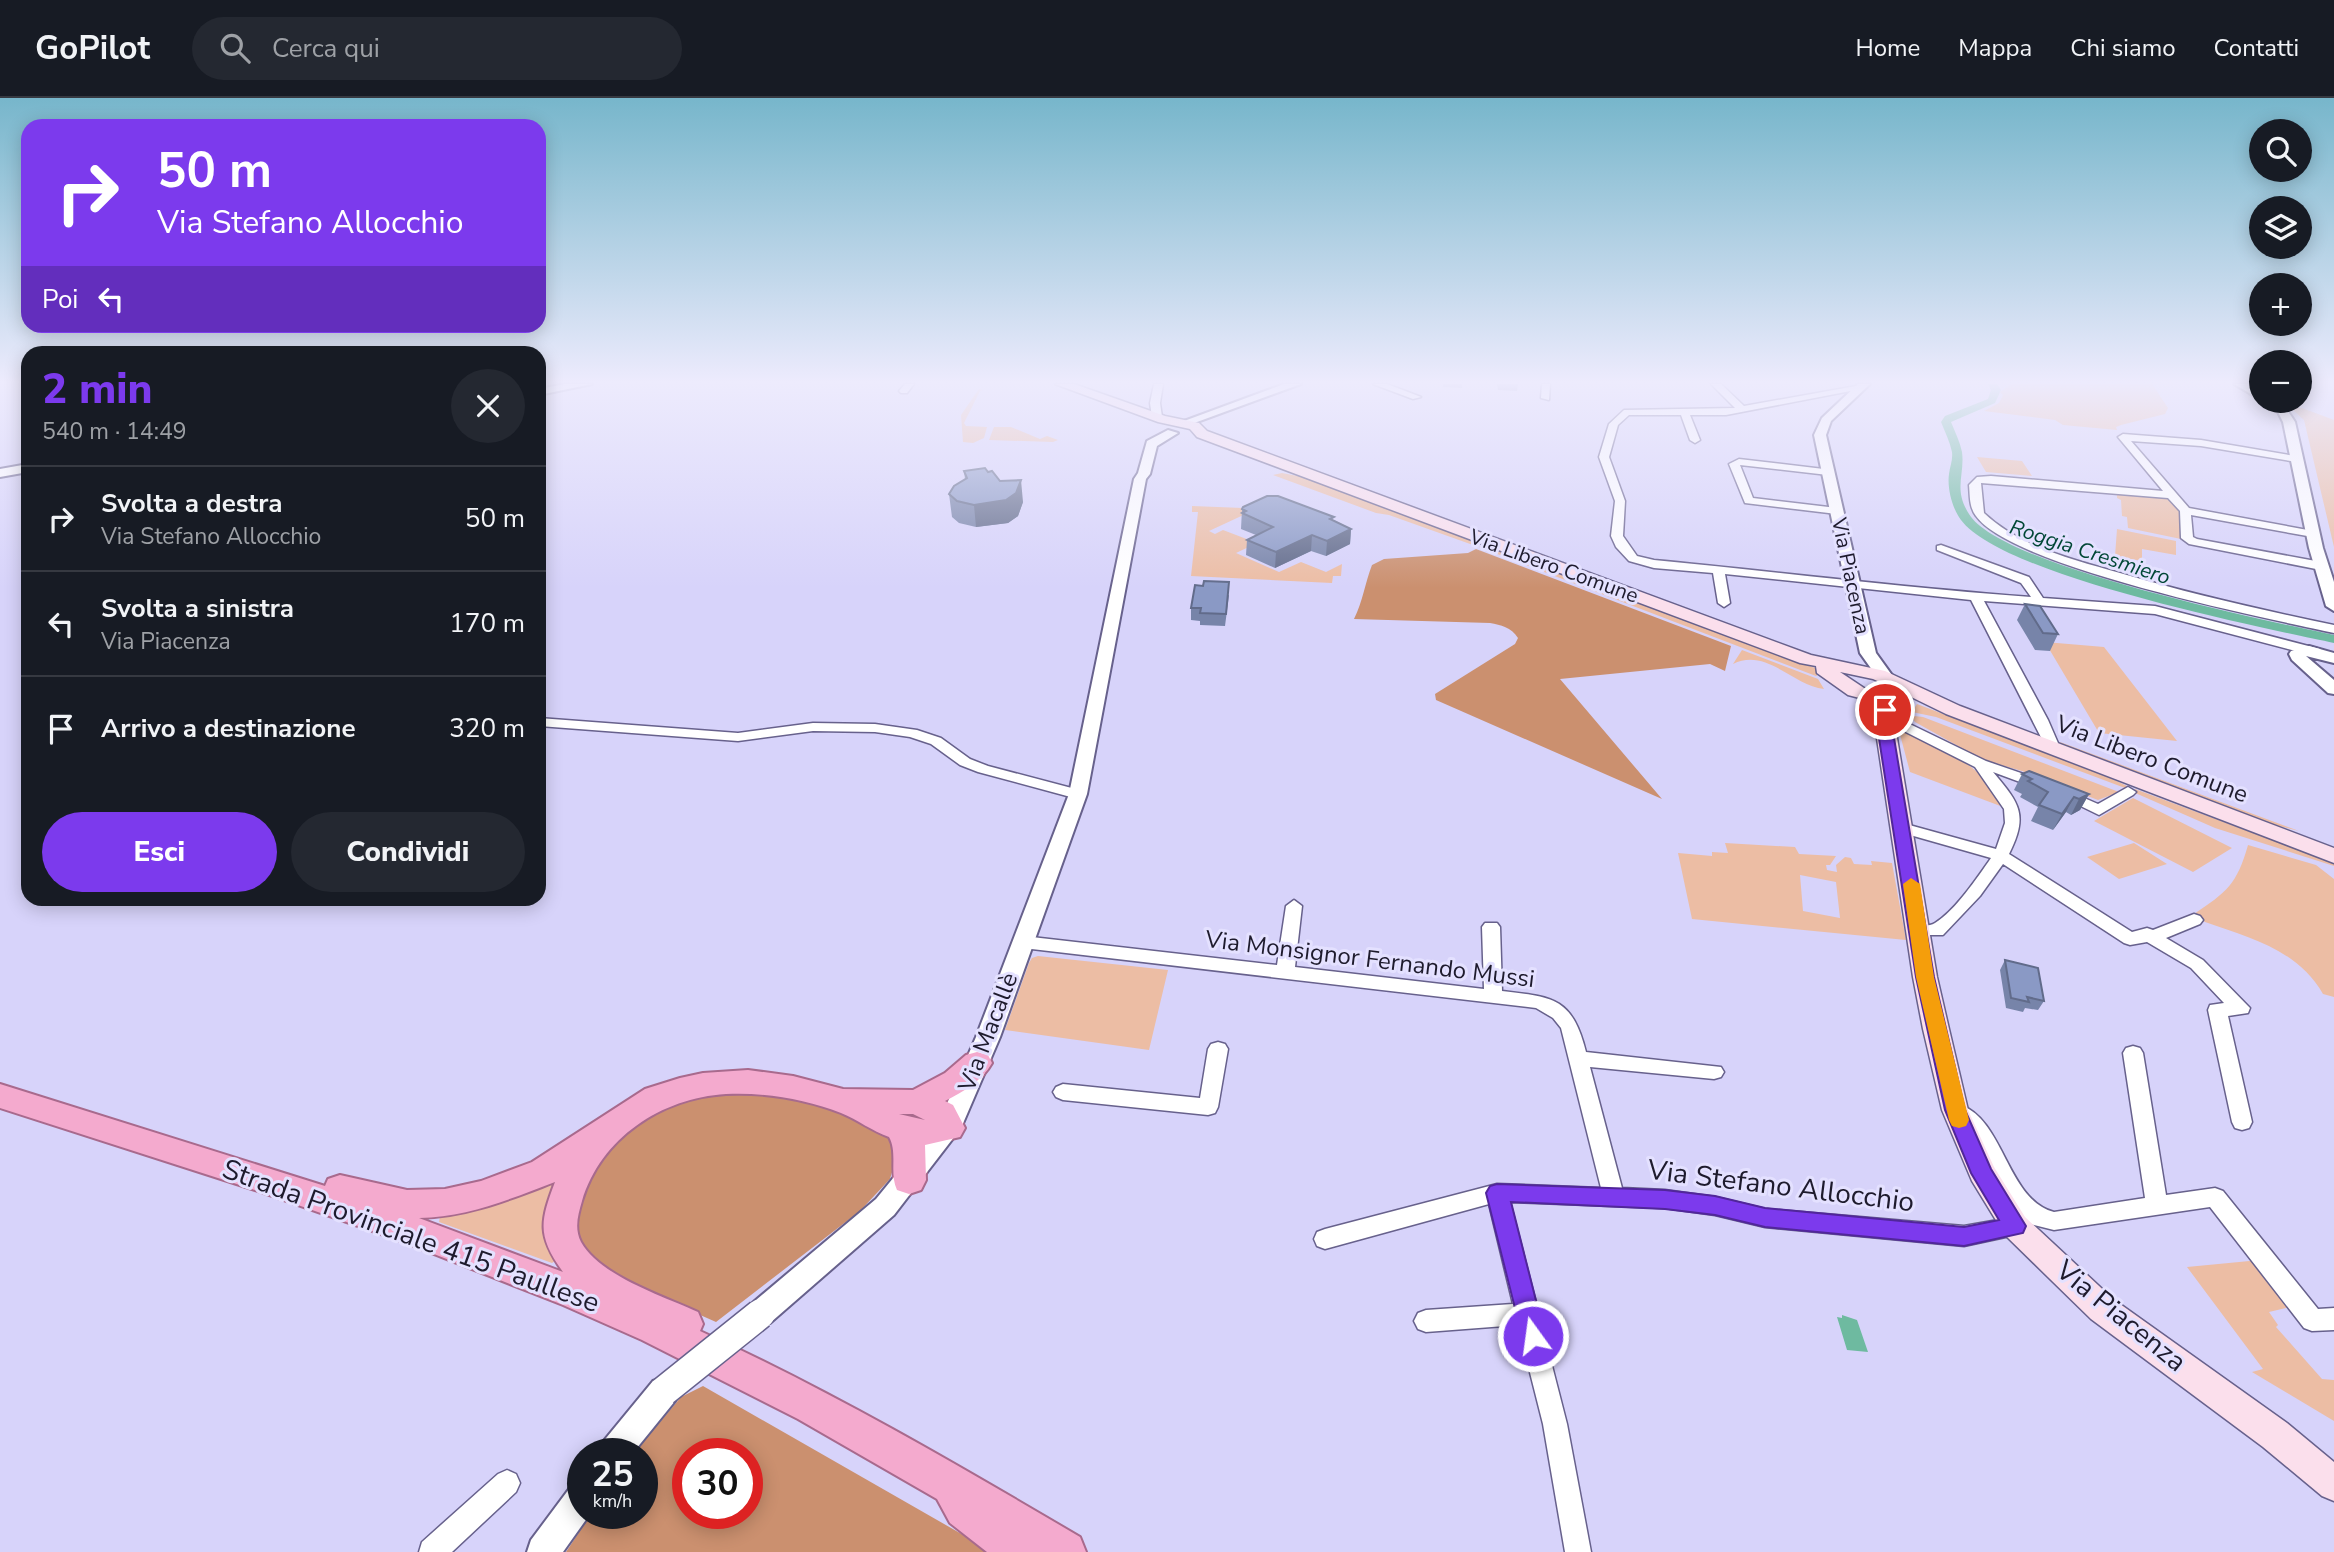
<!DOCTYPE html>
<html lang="it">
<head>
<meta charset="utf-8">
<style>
	body { margin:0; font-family:"Nunito Sans",sans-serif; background:#242831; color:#f1f3f6; height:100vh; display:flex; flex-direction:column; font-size:26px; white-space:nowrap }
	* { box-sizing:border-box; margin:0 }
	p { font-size:23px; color:#9ea1a6 }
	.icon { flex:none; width:38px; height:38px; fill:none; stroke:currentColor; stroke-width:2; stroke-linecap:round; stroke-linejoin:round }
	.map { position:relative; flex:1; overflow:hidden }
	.drawer { position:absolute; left:21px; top:248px; width:525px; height:560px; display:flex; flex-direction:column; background:#171b24; border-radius:21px; box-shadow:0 4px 18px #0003 }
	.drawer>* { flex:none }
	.banner { position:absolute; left:21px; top:21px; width:525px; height:214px; border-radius:21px; box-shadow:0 4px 18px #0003; background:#7c3aed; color:#fff; overflow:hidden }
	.buttons { position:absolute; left:2249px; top:21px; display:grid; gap:14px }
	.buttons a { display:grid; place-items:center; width:63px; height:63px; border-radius:50%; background:#171b24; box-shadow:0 4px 18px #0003; font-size:35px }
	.speed { position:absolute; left:567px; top:1340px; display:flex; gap:14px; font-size:35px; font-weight:700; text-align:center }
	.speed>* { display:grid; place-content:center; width:91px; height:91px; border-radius:50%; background:#171b24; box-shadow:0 4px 18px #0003; line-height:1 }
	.speed small { font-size:18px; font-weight:400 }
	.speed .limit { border:10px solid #d22; background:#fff; color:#111 }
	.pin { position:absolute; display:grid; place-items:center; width:60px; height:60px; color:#fff; margin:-30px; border:4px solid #fff; border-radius:50%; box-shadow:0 2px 7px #0007 }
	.me { position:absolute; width:77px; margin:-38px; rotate:346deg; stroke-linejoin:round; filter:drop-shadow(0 0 5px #0008) }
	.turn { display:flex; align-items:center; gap:24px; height:147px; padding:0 21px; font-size:32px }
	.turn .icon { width:91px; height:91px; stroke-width:2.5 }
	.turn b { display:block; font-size:49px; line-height:60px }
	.then { display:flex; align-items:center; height:66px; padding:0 21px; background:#0003; gap:14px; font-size:26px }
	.round { display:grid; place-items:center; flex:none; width:74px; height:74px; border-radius:37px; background:#242831 }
	.head { display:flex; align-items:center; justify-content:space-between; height:119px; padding:0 21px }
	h1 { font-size:42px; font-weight:800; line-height:52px; color:#7c3aed }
	.primary-button { display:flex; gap:14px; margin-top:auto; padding:14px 21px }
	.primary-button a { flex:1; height:80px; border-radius:42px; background:#7c3aed; color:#fff; font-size:28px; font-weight:800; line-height:80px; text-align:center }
	.primary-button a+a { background:#242831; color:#f1f3f6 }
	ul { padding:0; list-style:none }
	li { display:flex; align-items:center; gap:21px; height:105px; padding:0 21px; border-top:2px solid #363941 }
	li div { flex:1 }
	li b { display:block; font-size:26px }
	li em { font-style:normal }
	header { display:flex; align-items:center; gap:42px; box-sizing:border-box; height:98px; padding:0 35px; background:#171b24; border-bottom:2px solid #363941 }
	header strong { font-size:33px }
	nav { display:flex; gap:38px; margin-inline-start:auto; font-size:24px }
	.search { width:490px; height:63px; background:#242831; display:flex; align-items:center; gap:18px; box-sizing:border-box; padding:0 24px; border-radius:38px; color:#9ea1a6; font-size:26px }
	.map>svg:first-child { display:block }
	.green { fill:#ecbda4; fill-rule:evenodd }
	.forest { fill:#cb906f; fill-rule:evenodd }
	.water { fill:#6ebaa0 }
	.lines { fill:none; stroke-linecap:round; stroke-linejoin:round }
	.canal { fill:#6ebaa0; fill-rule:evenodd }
	.minor-casing { stroke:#67618c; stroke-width:3 }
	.tertiary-casing { stroke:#67618c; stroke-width:4 }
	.secondary-casing { stroke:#67618c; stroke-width:3 }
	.trunk-casing { stroke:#a86a8d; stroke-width:4 }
	.minor { fill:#fff; fill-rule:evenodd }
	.tertiary { fill:#fff; fill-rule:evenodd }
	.secondary { fill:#fbdfec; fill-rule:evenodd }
	.trunk { fill:#f4aace; fill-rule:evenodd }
	.tertiary-bridge-casing { stroke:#67618c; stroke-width:32; stroke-linecap:butt }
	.tertiary-bridge { stroke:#fff; stroke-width:29 }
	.wall { fill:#7784a9 }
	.shaded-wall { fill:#616b8a }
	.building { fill:#8a99c5; stroke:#616b8a; stroke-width:2 }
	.route { fill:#7c3aed; stroke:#51269a; stroke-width:2 }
	.slow { fill:#f59e0b }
	.labels { text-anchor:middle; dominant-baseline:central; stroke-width:6; stroke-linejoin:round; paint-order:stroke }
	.far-water-label { font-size:21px; font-style:italic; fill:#014736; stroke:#e4e1ff }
	.far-street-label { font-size:21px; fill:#1e1b2d; stroke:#e4e1ff }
	.street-label { font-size:24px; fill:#1e1b2d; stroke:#e4e1ff }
	.near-street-label { font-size:28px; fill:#1e1b2d; stroke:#e4e1ff }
</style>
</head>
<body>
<header>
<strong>GoPilot</strong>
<div class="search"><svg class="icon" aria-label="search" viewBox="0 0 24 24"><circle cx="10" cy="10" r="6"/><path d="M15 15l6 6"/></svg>Cerca qui</div>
<nav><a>Home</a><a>Mappa</a><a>Chi siamo</a><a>Contatti</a></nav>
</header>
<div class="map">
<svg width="2334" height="1454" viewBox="0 0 2334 1454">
	<rect width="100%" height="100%" fill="#d7d3fa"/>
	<path class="green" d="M2012,286H2152L2168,310L2165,316L2121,327L2116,329L2117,332L2063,327L2055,322L1984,313L1999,305L2003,297L2000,294Z
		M979,291L983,292L980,293L964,325L966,328L987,329L984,340L973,345L963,344L961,317Z
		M2291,310H2302L2334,322V449L2304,322Z
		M994,329H1011L1040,341L1047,338L1058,342L1053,344L989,342Z
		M1977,359L2022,363L2032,378L1986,374Z
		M1282,375L1308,380L1480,444L1473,447L1389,417L1376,415L1273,377Z
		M2117,394L2166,399L2180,414L2181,441L2128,430L2127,419L2122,418L2121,402L2117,400Z
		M1244,407H1265L1209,433L1215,436L1223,432L1257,445L1236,455L1279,474L1301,464L1326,474L1342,466L1341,478H1333L1332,485L1191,478L1198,414H1192V408L1243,410Z
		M2117,431L2176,443V457L2142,451V463L2115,458Z
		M1485,446L1823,573L1816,578L1479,449Z
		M2045,544L2104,549L2177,643L2099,635Z
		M1742,552L1818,581L1824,591C1794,588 1766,549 1733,566Z
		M1917,606L2110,680L2127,688L2125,690L1936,619L1912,614Z
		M1914,618L1923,619L2119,694L2098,702L2022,673L1983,662L1915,624L1912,620Z
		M1901,628C1939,650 1985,666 2003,709L1910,674L1898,629Z
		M2060,644L2299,733L2255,722L2063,648Z
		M2135,691L2334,765V768L2215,730L2133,694Z
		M2133,700L2143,705L2232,750L2193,774L2094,723Z
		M1725,745L1795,749L1799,756L1836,758L1830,767H1826L1827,772L1837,774L1836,767L1845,759L1851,760L1854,766L1872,767L1871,763L1892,765L1906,842L1692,821L1678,755L1712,758V754L1728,755ZM1800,777L1836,784L1840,820L1803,813Z
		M2134,745L2167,766L2119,781L2087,759Z
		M2248,747L2316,767L2334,781V899L2323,896C2298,852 2251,840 2205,824L2194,816C2227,794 2237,786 2248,747Z
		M1038,858L1168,872L1149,952L1005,932L1029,865L1032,860Z
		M560,1076L555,1163L552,1165L439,1124L440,1118Z
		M2260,1162L2295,1208L2269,1214L2278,1227L2276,1229L2322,1281L2334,1282V1323L2252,1274L2263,1271L2187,1169Z"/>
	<path class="forest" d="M1476,451L1731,548L1725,573L1710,566L1560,581L1662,701L1436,602L1435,596L1515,546L1518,540C1511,529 1501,527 1490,525L1354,521C1363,503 1365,485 1372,467L1384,461L1468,455Z
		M728,994C784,994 845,1010 894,1039L897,1057L890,1081L860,1113L716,1224L601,1173L576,1143L574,1121L583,1087L599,1061L625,1032L662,1009L689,999Z
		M703,1288L993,1454H566L591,1416H642V1356H633L681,1299ZM688,1356H747V1416H688Z"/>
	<path class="water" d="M1842,1217L1857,1222L1868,1254L1847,1252L1837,1219L1842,1220Z"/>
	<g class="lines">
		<path class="canal" d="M1988,286H1997L2001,292L1995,305L1951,324C1955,334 1960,344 1962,354C1965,377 1953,391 1969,416C2000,468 2267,523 2334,537V545C2259,529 2003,478 1961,422C1952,410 1947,390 1949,376C1950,368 1953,362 1952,354C1950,344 1945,334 1941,324L1945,318L1988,301L1991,292Z"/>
		<g class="minor-casing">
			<path id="minor" d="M905,286H914L907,295H901L899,293Z
				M1154,286H1163L1160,305L1162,319L1157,322L1152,319L1150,305Z
				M1373,286H1387L1421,299L1413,301Z
				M1542,286H1550L1549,302L1541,300Z
				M1711,286H1721L1744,308L1856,288L1861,291L1726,317H1690L1700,342L1695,345L1690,342L1681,317H1629L1618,327L1609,359L1625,403L1623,438L1637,458L1654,462C1780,474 1905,490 2031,499L2021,485L1937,452V448L1941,447L2029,479L2043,500L2155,508L2320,551L2322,554L2315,558L2155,516L1984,503L2048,622L2061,652L2059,655H2049L1971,502L1725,476L1730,505L1724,509L1718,505L1713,475L1654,470L1629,463L1616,449L1611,438L1615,403L1599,359L1609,326L1624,312L1735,310Z
				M2123,336L2201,342L2301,359V363L2297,364L2201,348L2131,343L2189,410L2313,433L2319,436L2313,439L2191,417L2193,439L2197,441L2321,464L2327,468L2321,472L2189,446L2181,440L2180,413L2168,400L1981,385L1984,415C2020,449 2074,462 2120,475C2191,496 2262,512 2334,527V535C2265,520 2012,469 1976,418C1969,409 1970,397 1969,387L1977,379L1991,378L2163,393L2118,339Z
				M1739,361L1832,372V376L1828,377L1740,367L1753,400L1837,410L1842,413L1837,416L1745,405L1729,366Z
				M1885,614L1986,663L2044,683L2047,686L2044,689L2039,691L1993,674C2019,705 2029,716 2009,756L2132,834L2147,830L2153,832L2194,816L2200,818L2203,822L2200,826L2166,840L2203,862L2250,910L2248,915L2228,918L2252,1024L2249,1030L2242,1032L2235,1030L2232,1024L2208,912L2210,907L2224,905L2191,870L2147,844L2130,847L2124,845L2003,766L1980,798L1943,837H1913L1910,833L1913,829C1920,827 1929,829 1935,825C1955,813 1977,780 1991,760L1896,733L1894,730L1896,727L1902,725L1996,751L2005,725L2004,711L1975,669L1880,621L1878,618Z
				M539,620L738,635L813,625L875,626L917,632L941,640L970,661L988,668L1083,693L1086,696L1078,701L978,674L960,667L931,646L910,639L875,634L813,633L738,643L539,628Z
				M2128,689L2136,694L2133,697L2099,717L2058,697L2066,692L2098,706Z
				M1294,802L1302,808L1295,869L1484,891L1482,829L1485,825H1497L1500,829L1502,893C1553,899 1572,899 1586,954L1721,969L1724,974L1721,979L1714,981L1590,969L1622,1090L1665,1092L1715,1099L1765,1111L1964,1128L2015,1119L2023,1121L2026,1128L2023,1135L2015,1137L1964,1148L1765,1129L1715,1117L1665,1110L1510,1104L1567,1326L1591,1454H1565L1543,1326L1518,1227L1426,1234L1418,1231L1414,1223L1418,1215L1426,1212L1513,1206L1489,1106L1325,1151L1317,1148L1314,1141L1317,1134L1325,1131L1497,1086L1601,1090L1561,930L1553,920L1536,910L1023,850L1017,848L1014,844L1017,840L1023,838L1277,867L1286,808Z
				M1218,944L1225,946L1228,951L1218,1009L1215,1015L1208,1017L1063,1002L1056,999L1053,994L1056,989L1063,986L1200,1000L1208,951L1211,946Z
				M2133,948L2140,950L2143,955L2166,1097L2215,1090L2223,1093L2318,1211L2334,1210V1232L2312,1233L2304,1230L2210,1109L2054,1132L2030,1126L2019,1115L2003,1095L1964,1027L1953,1021L1950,1015L1953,1009L1960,1007C2004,1021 2007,1102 2054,1114L2145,1100L2123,955L2126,950Z
				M507,1372L516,1376L520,1385L516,1394L452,1454H419L422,1444L498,1376Z"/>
		</g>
		<g class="tertiary-casing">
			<path id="tertiary" d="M565,286H592L539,297V291Z
				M1284,286H1301L1186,328L1176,326Z
				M1858,286H1870L1831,323L1826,337L1876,555L1894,580L1886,585L1880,583L1860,555L1814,337L1822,320Z
				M2234,286H2248L2261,294V302Z
				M2261,303C2279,302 2286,309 2295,324L2323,450L2334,484V513L2326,508L2309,450L2283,324L2278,314Z
				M1168,332L1178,335L1157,348L1150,376L1146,381L1087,696L1000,939L961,1030L894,1117L770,1225L760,1229L750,1225L746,1216L750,1207L876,1101L939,1024L976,939L1069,696L1134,381L1138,375L1147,343Z
				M28,366V374L0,379V371Z
				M2309,548L2334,555V565L2306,558L2334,582V596L2328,595L2292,562L2289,556L2291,553Z
				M664,1279L675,1283L679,1293L675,1303L632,1356H598L602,1345L653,1283Z
				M583,1382V1416H590L563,1454H527L531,1442L572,1387Z"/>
		</g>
		<g class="secondary-casing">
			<path id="secondary" d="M1055,286H1074L1165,318L1199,325L1207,333L1811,557L1885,573L1960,608L2334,750V765L1946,616L1903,595L1905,598L1902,602L1893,603L1896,634L1937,879L1949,931L1968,1012L1994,1069L2025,1119L2113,1201L2287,1325L2334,1364V1403L2322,1398L2263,1349L2091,1221L2005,1137L1972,1083L1942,1012L1923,931L1913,879L1876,634L1875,604L1848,597L1817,575L1816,568L1800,565L1197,339L1190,331L1158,324ZM1840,574L1873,581L1899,593L1867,592Z"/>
		</g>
		<g class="trunk-casing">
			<path id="trunk" d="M977,954L988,957L992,965C982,983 963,994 945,1003L953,1007L965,1030L960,1039L925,1047L926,1082L921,1092L909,1096L897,1092C889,1075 898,1055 889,1039C872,1033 858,1022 841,1015C806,1001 763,994 726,996C661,1000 601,1040 582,1103C578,1117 574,1130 581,1144C600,1178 663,1198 698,1214L703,1226L700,1233C831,1293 956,1366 1080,1439L1086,1454H987L950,1425L937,1401L798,1321L642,1242L563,1207L401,1143L249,1090L0,1010V986L325,1088L328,1081L340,1077L407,1092L445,1091L481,1083L532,1064L645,991L680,980L703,975L748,972L793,978L843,991L913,992L945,975L966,957ZM899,1016H913L925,1022ZM555,1084C540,1124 537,1138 563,1174L419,1120C468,1119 510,1101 555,1084Z"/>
		</g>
		<use href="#minor" class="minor"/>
		<use href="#tertiary" class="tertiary"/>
		<use href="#secondary" class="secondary"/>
		<use href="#trunk" class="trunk"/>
		<g class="tertiary-bridge-casing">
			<path id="tertiary-bridge" d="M664,1293L760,1216"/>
		</g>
		<use href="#tertiary-bridge" class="tertiary-bridge"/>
	</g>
	<path class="wall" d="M1443,286H1462V290L1443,289Z
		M1497,286H1518L1517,293L1498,292Z
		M964,373L988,374L1023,404L1018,418L1008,425L976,429L959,425L952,419L949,396L965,381Z
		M1242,411L1334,422L1351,431L1350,446L1326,458L1311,453L1275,470L1246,457L1247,442L1256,437L1241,431Z
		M1229,497L1225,528L1200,527V523L1191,522V510Z
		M2025,506L2058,536L2050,553L2035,552L2017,522Z
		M2022,676L2089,696L2080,712L2071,717L2066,714L2053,732L2031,723L2038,709L2020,699L2022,696L2014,692Z
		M2005,862L2044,903L2038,912L2025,910L2023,914L2006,910L2000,872Z"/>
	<path class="shaded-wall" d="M1021,382L1023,404L1018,418L1008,425L976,429L974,407Z
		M1351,431L1350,446L1326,458L1327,443Z
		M1312,437L1311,453L1275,470L1276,454Z
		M2089,696L2080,712L2071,717L2079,701Z
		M2074,699L2066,714L2053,732L2062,716Z"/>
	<path class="building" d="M985,370L988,374L992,373L1000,383L1021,382L1016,395L1006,402L974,407L957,403L949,396L954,388L967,380L964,373Z
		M1267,398H1278L1334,419L1330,421L1351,431L1327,443L1312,437L1276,454L1247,442L1273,429L1242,415L1246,413L1242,411L1243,409Z
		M1204,483L1229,484L1226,516L1200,515L1201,510H1191L1195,487L1203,488Z
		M2025,506L2040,508L2058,536L2043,535Z
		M2029,673L2089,696L2079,701L2074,699L2062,716L2039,707L2048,694L2028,683L2032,681L2022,676Z
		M2005,862L2038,870L2044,903L2027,899L2029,904L2011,900Z"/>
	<linearGradient id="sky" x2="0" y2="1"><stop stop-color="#77b6cb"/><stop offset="0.58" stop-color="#edebfd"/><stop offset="1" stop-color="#edebfd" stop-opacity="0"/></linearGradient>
	<rect width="2334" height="490" fill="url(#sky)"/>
	<path class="route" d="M1885,607L1892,612L1893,634L1934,879L1965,1012L1991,1071L2026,1128L2023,1135L1964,1148L1765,1129L1715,1117L1665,1111L1511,1104L1545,1238L1541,1246L1533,1249L1524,1246L1486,1095L1490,1088L1497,1086L1665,1092L1715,1098L1765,1110L1964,1129L1999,1122L1971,1075L1945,1012L1916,879L1878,634V612Z"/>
	<path class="slow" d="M1911,780L1920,786L1934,879L1969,1022L1966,1028L1959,1030L1952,1028L1949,1022L1916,879L1903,786Z"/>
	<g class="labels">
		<g class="far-water-label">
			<text transform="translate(2090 454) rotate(18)">Roggia Cresmiero</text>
		</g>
		<g class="far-street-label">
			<text transform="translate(1554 468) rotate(20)">Via Libero Comune</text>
			<text transform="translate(1851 478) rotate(78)">Via Piacenza</text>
		</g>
		<g class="street-label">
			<text transform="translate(2152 661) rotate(21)">Via Libero Comune</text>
			<text transform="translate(1370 861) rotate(7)">Via Monsignor Fernando Mussi</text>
			<text transform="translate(988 934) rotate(-69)">Via Macallè</text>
		</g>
		<g class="near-street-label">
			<text transform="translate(1781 1088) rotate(7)">Via Stefano Allocchio</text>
			<text transform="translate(411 1138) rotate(20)">Strada Provinciale 415 Paullese</text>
			<text transform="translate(2121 1218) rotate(39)">Via Piacenza</text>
		</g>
	</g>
</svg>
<div class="buttons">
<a><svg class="icon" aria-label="search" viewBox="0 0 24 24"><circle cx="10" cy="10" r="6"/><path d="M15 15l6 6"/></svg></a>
<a><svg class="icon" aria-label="layers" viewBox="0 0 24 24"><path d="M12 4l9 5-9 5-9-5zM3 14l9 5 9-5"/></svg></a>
<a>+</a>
<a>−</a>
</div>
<div class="speed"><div>25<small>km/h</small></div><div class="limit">30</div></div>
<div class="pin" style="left:1885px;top:612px;background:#d93025"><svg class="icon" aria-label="arrive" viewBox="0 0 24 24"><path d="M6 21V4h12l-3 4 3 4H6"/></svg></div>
<svg class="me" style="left:1533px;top:1238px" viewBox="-20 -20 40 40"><circle r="17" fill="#7c3aed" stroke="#fff" stroke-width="3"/><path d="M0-11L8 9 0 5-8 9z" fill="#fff"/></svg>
<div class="banner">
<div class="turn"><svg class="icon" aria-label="right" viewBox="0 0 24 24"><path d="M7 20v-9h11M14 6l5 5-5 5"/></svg><div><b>50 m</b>Via Stefano Allocchio</div></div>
<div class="then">Poi<svg class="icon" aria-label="left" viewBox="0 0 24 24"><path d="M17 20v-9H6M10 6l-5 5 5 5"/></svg></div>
</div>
<section class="drawer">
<div class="head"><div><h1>2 min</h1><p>540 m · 14:49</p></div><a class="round"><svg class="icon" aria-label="close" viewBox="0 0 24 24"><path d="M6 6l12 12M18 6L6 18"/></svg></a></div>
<ul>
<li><svg class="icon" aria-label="right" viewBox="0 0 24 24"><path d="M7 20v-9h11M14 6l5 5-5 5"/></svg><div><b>Svolta a destra</b><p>Via Stefano Allocchio</p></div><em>50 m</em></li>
<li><svg class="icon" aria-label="left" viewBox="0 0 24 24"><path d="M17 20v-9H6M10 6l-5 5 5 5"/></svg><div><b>Svolta a sinistra</b><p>Via Piacenza</p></div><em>170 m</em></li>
<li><svg class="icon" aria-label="arrive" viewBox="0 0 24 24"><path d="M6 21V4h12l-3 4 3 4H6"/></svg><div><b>Arrivo a destinazione</b></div><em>320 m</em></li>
</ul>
<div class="primary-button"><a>Esci</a><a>Condividi</a></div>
</section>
</div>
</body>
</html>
